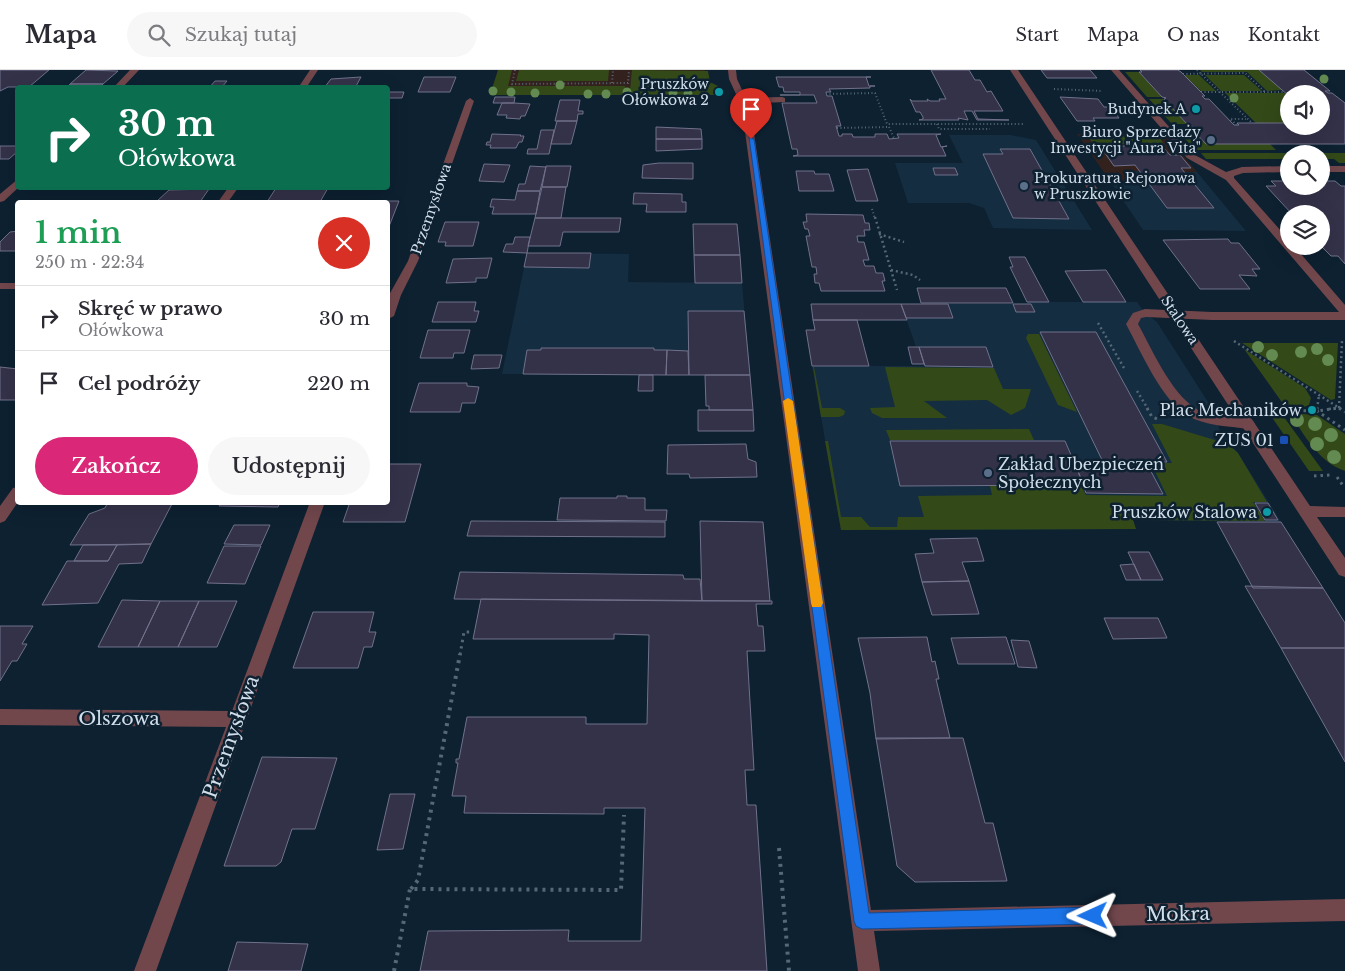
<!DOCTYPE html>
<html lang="pl">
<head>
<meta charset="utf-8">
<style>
	body { margin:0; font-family:"Libre Baskerville",serif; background:#f7f7f7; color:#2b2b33; height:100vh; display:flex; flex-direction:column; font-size:19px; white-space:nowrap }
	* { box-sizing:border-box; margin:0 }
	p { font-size:16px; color:#7c7c81 }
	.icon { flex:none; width:28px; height:28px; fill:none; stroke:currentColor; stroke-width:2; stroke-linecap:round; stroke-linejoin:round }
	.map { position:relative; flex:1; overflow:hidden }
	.drawer { position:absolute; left:15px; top:130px; width:375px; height:305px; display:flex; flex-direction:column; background:#fff; border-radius:5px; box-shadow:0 5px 20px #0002 }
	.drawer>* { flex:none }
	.guide { position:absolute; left:15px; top:15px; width:375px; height:105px; border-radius:5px; box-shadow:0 5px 20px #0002; background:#0b6e4f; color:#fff; overflow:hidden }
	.buttons { position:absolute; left:1280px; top:15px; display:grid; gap:10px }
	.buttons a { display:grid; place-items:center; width:50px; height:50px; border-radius:50%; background:#fff; box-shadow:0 5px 20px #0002; font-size:25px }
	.pin { position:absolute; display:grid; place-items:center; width:42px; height:42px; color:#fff; margin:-51px -21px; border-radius:50% 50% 50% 0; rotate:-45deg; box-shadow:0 0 5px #0007 }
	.pin .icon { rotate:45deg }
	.me { position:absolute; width:55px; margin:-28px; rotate:269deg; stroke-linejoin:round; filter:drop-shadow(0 0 4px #0008) }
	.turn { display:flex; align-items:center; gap:18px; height:105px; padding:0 20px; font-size:22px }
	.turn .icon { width:65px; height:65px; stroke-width:2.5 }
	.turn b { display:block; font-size:35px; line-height:42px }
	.round { display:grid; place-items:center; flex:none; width:52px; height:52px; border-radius:26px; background:#f7f7f7 }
	.head { display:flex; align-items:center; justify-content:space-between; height:85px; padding:0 20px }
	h1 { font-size:30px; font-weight:600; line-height:38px; color:#1e9e55 }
	.action { display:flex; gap:10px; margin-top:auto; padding:10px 20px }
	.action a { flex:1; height:58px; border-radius:30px; background:#db2777; color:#fff; font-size:20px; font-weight:600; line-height:58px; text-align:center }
	.action a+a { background:#f7f7f7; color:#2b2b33 }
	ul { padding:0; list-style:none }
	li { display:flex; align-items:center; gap:15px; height:65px; padding:0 20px; border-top:1px solid #e1e1e2 }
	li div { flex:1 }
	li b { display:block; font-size:19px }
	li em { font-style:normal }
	header { display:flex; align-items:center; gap:30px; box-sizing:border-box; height:70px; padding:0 25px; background:#fff; border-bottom:1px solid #e1e1e2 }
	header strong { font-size:24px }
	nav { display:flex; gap:28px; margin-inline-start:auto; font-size:18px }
	.search { width:350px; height:45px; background:#f7f7f7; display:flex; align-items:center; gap:12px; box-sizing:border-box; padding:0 18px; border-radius:28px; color:#7c7c81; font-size:19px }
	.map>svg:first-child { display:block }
	.built { fill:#142d41 }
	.education { fill:#33211d }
	.green { fill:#334918 }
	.building { fill:#333249; stroke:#71718b }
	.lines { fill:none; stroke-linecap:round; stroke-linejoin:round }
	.path-far3 { stroke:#566776; stroke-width:2; stroke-dasharray:1 2.5; stroke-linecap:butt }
	.path-far2 { stroke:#566776; stroke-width:2.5; stroke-dasharray:2 3; stroke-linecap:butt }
	.path-far1 { stroke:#566776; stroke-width:3; stroke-dasharray:2.5 4; stroke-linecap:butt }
	.path { stroke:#566776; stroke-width:4; stroke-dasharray:3 5; stroke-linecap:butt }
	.lane { fill:#71474c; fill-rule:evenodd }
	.street { fill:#71474c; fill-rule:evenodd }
	.tree { fill:#638a50 }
	.route { fill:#1a73e8; stroke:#114b97 }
	.slow { fill:#f59e0b }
	.culture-dot { fill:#0f9aa8; stroke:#0d2131; stroke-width:2 }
	.service-dot { fill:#5c6f8a; stroke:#0d2131; stroke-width:2 }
	.transit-dot { fill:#1a4fb4; stroke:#0d2131; stroke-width:2 }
	.labels { text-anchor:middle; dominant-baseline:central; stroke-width:5; stroke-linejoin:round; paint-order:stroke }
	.far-poi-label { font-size:14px; fill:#d1dde9; stroke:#0d2131; text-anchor:end }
	.far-street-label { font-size:14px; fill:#d1dde9; stroke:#0d2131 }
	.poi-label { font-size:16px; fill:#d1dde9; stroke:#0d2131; text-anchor:end }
	.near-street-label { font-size:19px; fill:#d1dde9; stroke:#0d2131 }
</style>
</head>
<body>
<header>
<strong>Mapa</strong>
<div class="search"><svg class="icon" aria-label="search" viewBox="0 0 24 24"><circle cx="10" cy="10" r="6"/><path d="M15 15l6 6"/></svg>Szukaj tutaj</div>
<nav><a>Start</a><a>Mapa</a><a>O nas</a><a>Kontakt</a></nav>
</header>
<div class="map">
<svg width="1345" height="901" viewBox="0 0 1345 901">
	<rect width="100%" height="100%" fill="#0d2131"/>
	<path class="built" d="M949,65H1011L1036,70L1092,160L993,158L984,138L969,133H908L895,93H963Z
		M1124,101L1197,102L1246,161L1143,160L1110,111H1132Z
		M527,183L629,184L628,212L742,213L750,305L502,304Z
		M1027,232H1137L1145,243L1157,252L1213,340L1220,361L1238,383L1281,452L1133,450L1136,459L841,460L812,296H924L919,277H916L901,234H1028Z"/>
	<path class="education" d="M498,0H705L707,25H490Z
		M1077,64H1165L1197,102L1125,101L1132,111H1110Z"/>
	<path class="green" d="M498,0H512L508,16H625V19L630,20L632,0L708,1L710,12L724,19L715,20V24L724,25H490Z
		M519,0H609L608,11H516Z
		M1200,0H1259L1283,20L1267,21L1247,2H1202Z
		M1125,2H1139L1162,27H1147Z
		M1184,5H1199L1216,21H1201Z
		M1205,5H1244L1262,21H1221Z
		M1225,23H1285L1289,26V53H1256Z
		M1149,29H1164L1187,54H1172Z
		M1176,59H1191L1206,74H1270L1276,80H1195Z
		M1088,66L1159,67L1164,74H1093Z
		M1201,83H1345V93H1339L1334,89H1321V84H1289V89H1206Z
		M1028,264H1039L1077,342L1058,335L1026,268Z
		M1242,273H1338L1335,329L1331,330Z
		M1244,279L1305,318L1311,328L1309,335L1301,338H1286Z
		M813,297H814L822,338H840L845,341L844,345L839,347H821Z
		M885,297L994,298L1003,319H1031L1025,338L1011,345L987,330L924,331L947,348H882L872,343L870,338L895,337Z
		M1269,343H1281L1323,401H1309Z
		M1289,343L1317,345L1345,364V401C1318,392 1305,365 1289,343Z
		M1152,354H1162L1228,374L1238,383L1267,432H1253L1265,451L1133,450L1136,459L841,460L825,371H828L841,447H861L870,457H897L898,447H924L918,426L992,425L990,416H1081L1086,425L1167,426L1151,393H1172Z
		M1029,359L1034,370H890L886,360Z"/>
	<path class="building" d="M0,0H49L29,17H8L0,21Z
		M86,0L118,1L103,14H70Z
		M931,0H969L975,10H980L987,22L991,21L1003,41H974L978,49L1009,50H977L972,41H964L968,50L958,48L959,50H919L923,49V47L920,42H916L910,29L912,31H928L927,29L930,31H940L939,29H946Z
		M1041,0H1090L1097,8H1047Z
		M1140,0H1178L1181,2L1205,26H1202L1205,29H1209L1234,55H1239L1237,53H1289V56H1321V24H1289V26L1259,0H1304L1330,21H1325L1328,23H1332L1345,33V74H1206L1190,57H1193L1187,54L1164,29L1166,28L1162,27L1139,2H1142Z
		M361,7L355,18H324L331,9Z
		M424,7H456L450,22H418Z
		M776,7H871H866L869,16H875H870V18L829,19L831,22H826L827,26H832L841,56H836L839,66H842V64H852L853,67H875V64H887L889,69L899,68L897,64H941L936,65L941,77L947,76L942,77L946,86H793L798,85L797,79H792L782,33H817L814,25H780H800V22H784L783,17H779Z
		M215,11H227L221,18H209Z
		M70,14H103L99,18H66Z
		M388,22H404L402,28H388Z
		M495,27H515L514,33H493Z
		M1060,27L1098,29L1104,37H1111L1119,48H1093L1095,51H1077Z
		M560,30H580L578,41H583V44H578L577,51H555Z
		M502,33H514L530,34L525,46H521L520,49L506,48L507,45H497Z
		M557,51H577L571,74H551Z
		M656,57L701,59L702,69H656Z
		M541,60H554L549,84H527L528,79H537Z
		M492,64L521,65L520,66H524L522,72H519L516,78H490L491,75H486L487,72H490Z
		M656,69H702V79L656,81Z
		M0,76H18V81L9,89H0Z
		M1100,76H1162L1170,85H1180L1191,98H1181L1214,138H1167L1135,95L1114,96Z
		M1000,79H1030L1069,149L1013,148L983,84H1003Z
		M659,93H693V109L642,108L643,95Z
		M484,94L510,95L504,112L479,111Z
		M530,96L546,97L540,121H517L519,114H525Z
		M546,96H571L567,117H542Z
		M933,98H955L958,105H935Z
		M868,99L878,131H856L847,100Z
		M796,101H814L815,104H829L834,121H799Z
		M1271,111H1289V116H1325L1321,111H1335L1341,116H1345V194L1338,186H1331L1321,176V144H1292L1266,116H1276Z
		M542,117H566L561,148H535Z
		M276,118H328L320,132H267Z
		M209,119L200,132H156L169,120Z
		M517,121H540L536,144H492L494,137H490L492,129L515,130Z
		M634,123L682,124V132H686V142H646L647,134H633Z
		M366,131H399L388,159V132Z
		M806,144L863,145L865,153H869L870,160H864L865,166H857L858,172H864L869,190H863L865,196H874L876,203H883L885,211H882L885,221H821L819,213H815L814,204H817L816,197H812L806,166H810L808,159H805L803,152H807Z
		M535,148H621L619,162H563L560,176H528Z
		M445,152H479L473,176H445L446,172H438Z
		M693,154H737L740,185H694Z
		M18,161V181H0V172L10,162Z
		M515,167H530L527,183L503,182L506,174H513Z
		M1228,169L1231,173H1239L1260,199H1252L1257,206L1239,205L1250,219H1200L1163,170Z
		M527,183H591L589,198L524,197Z
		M694,185H740L742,213H695Z
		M1009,187H1025L1049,232H1027L1010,197H1013Z
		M492,188L487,208H476V212L446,213L453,189Z
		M1106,200L1126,232H1083L1065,201Z
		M917,218H1006L1013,233H921Z
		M438,232H476L474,241H479L476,252H432Z
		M811,234H901L907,250H813Z
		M901,234H948L953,248H906Z
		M1013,234H1031L1035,242H1016Z
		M688,241H744L750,305H689Z
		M813,250H857L869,296H812L806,260H815Z
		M428,260H470L464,283H454L453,288H420Z
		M1040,262H1096L1167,392H1103Z
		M908,277H919L924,294H912Z
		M919,277H986L993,297L925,296Z
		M541,278H654V280H667L666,305L523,304L527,280H541Z
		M667,280L688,281L689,305H666Z
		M474,285H502L499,298L471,299Z
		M0,297L18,299V330H0Z
		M639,305H653V321H638Z
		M705,305H750L753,340H709V336H706Z
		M419,313H467V316L479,317L475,333H462L460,342H410Z
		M698,340H753L754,361H698Z
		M890,371H1065L1084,415L900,416Z
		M746,374L748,389L756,392L757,407L690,408L689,404H667L668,375Z
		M1074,391L1146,392L1163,424L1086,423Z
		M388,394H421L405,452H343L350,432H388Z
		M617,426H627V428H645V440H667L666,451L557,450L560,428H617Z
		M108,432H173L151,474L70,475L89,444L105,438Z
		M221,432H280L278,437L219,436Z
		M1255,433H1268L1278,450H1265Z
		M471,451L665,452V467L467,466Z
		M700,451L763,452L770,531H702Z
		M1217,452H1281L1323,518H1253Z
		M234,455H270L261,475L224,474Z
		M977,468L984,491L962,492L969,511L922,512L915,484L934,483L930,469Z
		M151,474L142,493L119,494L98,533L42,535L67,491H108L117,475Z
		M83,475H117L108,491H74Z
		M224,476H261L245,514L207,513Z
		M1128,482H1149L1163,510H1141Z
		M1134,494L1141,510H1126L1120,495Z
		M460,502L683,505L684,509H700L702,531L454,529Z
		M969,511L979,544L932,545L922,512Z
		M1245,516L1323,518L1345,553V578H1281Z
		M481,529L772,531V534H756L758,556H763L765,581H747L754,700H745L747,735H756L767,901H420L428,861L569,860L568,871H641L645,738H604V744L464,743L466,726H452L458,693H456V689H459L467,647H586V654H647L649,565L614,564V569H473Z
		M122,530L160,531L138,577H98Z
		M160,531H199L178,577H138Z
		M199,531H237L217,577H178Z
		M313,542H374L369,562H376L372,577H364L358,598H293Z
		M1104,548H1158L1167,568L1113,569Z
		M0,556H33L22,574H27L17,591H12L0,611Z
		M927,567L932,592L935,591L939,609H936L950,668L876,669L870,623L858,568Z
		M1006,567L1015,594H958L951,568Z
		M1011,570L1029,571L1037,598L1018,597Z
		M1281,578H1345V692Z
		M876,668H963L985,753H993L1007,811L915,812L897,796Z
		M262,687L337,688L315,759H292L281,792L276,796H224Z
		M390,724H415L403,779L377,780Z
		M237,872L308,874L301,901H228Z"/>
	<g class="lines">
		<path class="path-far3" d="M515,0L512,14L628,13L629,0
			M1197,0L1252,53
			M1183,4L1245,3L1265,22
			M612,13L613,0
			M1054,19L1103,21
			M1201,22H1284
			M826,24L875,23L887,54H1023
			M937,54L939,59H990
			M1237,55L1230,49H1246
			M889,57L894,68
			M837,58L889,57
			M872,139L875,149"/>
		<path class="path-far2" d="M875,147L897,220
			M879,164L904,172
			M891,200L913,205L920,210
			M1098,253L1124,298
			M1234,271L1341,339
			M1137,321L1148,339
			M1317,339L1319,325
			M1329,339L1339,338L1342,271"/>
		<path class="path-far1" d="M1147,338L1152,347L1160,350
			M1317,338V341L1338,338
			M1339,338L1345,342
			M1271,340L1317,341L1345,360
			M1314,406L1331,405
			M1337,407L1344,417
			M460,585L464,562H471"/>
		<path class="path" d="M779,778L789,901
			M411,819L418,810L460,584
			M394,901L410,819L621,820L624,745"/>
		<path class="lane" d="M1111,0H1119L1193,84L1226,102L1242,97L1289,96V102L1243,103L1234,106V108L1289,170V176H1294L1345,235V250H1212L1146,247L1141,248L1138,254C1153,281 1174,331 1203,342C1219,348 1237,346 1253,351L1255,354L1253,357L1248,359C1228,356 1206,356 1188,346C1162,331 1140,280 1126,254L1133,243L1145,239L1212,242H1339L1226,110L1187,88Z
			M782,27L785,28V32L743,34L739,31L743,28Z
			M1321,96H1345V102H1321Z"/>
		<path class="street" d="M130,0H139L122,18H113Z
			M310,0H318L306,18H298Z
			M728,0H736L737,9L750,37L871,840L1345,829V851L874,861L880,901H858L746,69L742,37L729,9Z
			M1010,0H1018L1310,436L1345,437V447H1317L1345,488V507L1339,505Z
			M470,28L474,31L418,191L401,225L394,246L388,249L389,225L408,191L466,31Z
			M18,109V118L4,131L0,132V124Z
			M228,118H238L228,132H218Z
			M0,213H18V219H0Z
			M18,417V432L5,451L0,453V436L13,418Z
			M310,432H325L156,901H134L226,657L0,655V639L232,641Z"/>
	</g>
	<g class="tree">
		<circle cx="1324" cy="9" r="4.5"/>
		<circle cx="560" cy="15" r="4.5"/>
		<circle cx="493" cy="21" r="4.5"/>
		<circle cx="511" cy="22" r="4.5"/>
		<circle cx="627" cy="22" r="4.5"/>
		<circle cx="535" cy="23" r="4.5"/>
		<circle cx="673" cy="23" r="4.5"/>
		<circle cx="588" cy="24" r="4.5"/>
		<circle cx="606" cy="24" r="4.5"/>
		<circle cx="688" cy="24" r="4.5"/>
		<circle cx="1234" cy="28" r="4.5"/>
		<circle cx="1258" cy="277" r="6"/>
		<circle cx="1317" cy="279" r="6"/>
		<circle cx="1301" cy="282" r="6"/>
		<circle cx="1272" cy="285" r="6"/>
		<circle cx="1328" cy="290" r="6"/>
		<circle cx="1297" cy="350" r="7"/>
		<circle cx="1315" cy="354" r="7"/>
		<circle cx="1331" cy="365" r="7"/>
		<circle cx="1317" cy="374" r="7"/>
		<circle cx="1334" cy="387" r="7"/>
	</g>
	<path class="route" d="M749,67L754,69L869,843L1093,837L1099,840L1101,846L1099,851L1093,854L862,859L856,856L854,851Z"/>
	<path class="slow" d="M788,328L793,331L823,533L821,537H812L811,533L783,331Z"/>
	<g class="culture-dot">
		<circle cx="719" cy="22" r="5"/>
		<circle cx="1196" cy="39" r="5"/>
		<circle cx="1312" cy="340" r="5"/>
		<circle cx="1267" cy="442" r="5"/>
	</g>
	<g class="service-dot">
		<circle cx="1211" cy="70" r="5"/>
		<circle cx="1024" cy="116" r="5"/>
		<circle cx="988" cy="403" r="5"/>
	</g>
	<rect class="transit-dot" x="1279" y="365" width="10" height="10" rx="2.5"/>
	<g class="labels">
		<g class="far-poi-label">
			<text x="709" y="14">Pruszków<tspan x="709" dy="16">Ołówkowa 2</tspan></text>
			<text x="1186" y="39">Budynek A</text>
			<text x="1201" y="62">Biuro Sprzedaży<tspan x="1201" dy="16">Inwestycji "Aura Vita"</tspan></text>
			<text x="1034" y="108" text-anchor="start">Prokuratura Rejonowa<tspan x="1034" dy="16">w Pruszkowie</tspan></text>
		</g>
		<g class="far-street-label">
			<text transform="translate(431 139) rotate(-71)">Przemysłowa</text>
			<text transform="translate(1180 250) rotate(56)">Stalowa</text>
		</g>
		<g class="poi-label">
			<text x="1302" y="340">Plac Mechaników</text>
			<text x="1274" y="370">ZUS 01</text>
			<text x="998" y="394" text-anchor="start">Zakład Ubezpieczeń<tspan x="998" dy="18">Społecznych</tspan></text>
			<text x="1257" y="442">Pruszków Stalowa</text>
		</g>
		<g class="near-street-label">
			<text x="119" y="648">Olszowa</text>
			<text transform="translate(231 667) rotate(-70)">Przemysłowa</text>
			<text transform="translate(1178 844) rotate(-1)">Mokra</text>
		</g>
	</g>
</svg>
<div class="buttons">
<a><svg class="icon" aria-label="sound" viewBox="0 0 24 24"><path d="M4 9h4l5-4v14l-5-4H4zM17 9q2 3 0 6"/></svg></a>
<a><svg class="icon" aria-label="search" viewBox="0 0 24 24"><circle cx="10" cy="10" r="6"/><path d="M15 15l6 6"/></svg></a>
<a><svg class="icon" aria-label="layers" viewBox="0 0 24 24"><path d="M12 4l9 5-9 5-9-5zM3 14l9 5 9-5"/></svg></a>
</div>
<div class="pin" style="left:751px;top:69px;background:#d93025"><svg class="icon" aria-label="arrive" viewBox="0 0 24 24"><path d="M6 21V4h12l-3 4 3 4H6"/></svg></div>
<svg class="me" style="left:1093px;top:846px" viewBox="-20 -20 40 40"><path d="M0-17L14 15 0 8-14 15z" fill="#1a73e8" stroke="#fff" stroke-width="4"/></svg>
<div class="guide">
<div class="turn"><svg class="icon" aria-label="right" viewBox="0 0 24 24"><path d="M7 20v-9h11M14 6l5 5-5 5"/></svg><div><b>30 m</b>Ołówkowa</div></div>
</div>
<section class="drawer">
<div class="head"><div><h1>1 min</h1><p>250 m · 22:34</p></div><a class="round" style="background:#d93025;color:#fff"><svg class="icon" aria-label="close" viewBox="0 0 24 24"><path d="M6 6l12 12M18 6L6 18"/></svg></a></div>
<ul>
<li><svg class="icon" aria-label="right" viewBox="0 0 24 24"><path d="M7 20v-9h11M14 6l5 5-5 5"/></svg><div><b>Skręć w prawo</b><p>Ołówkowa</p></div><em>30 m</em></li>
<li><svg class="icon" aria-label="arrive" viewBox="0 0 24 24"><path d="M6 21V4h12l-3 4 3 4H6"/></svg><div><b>Cel podróży</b></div><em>220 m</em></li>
</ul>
<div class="action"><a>Zakończ</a><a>Udostępnij</a></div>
</section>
</div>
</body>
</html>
